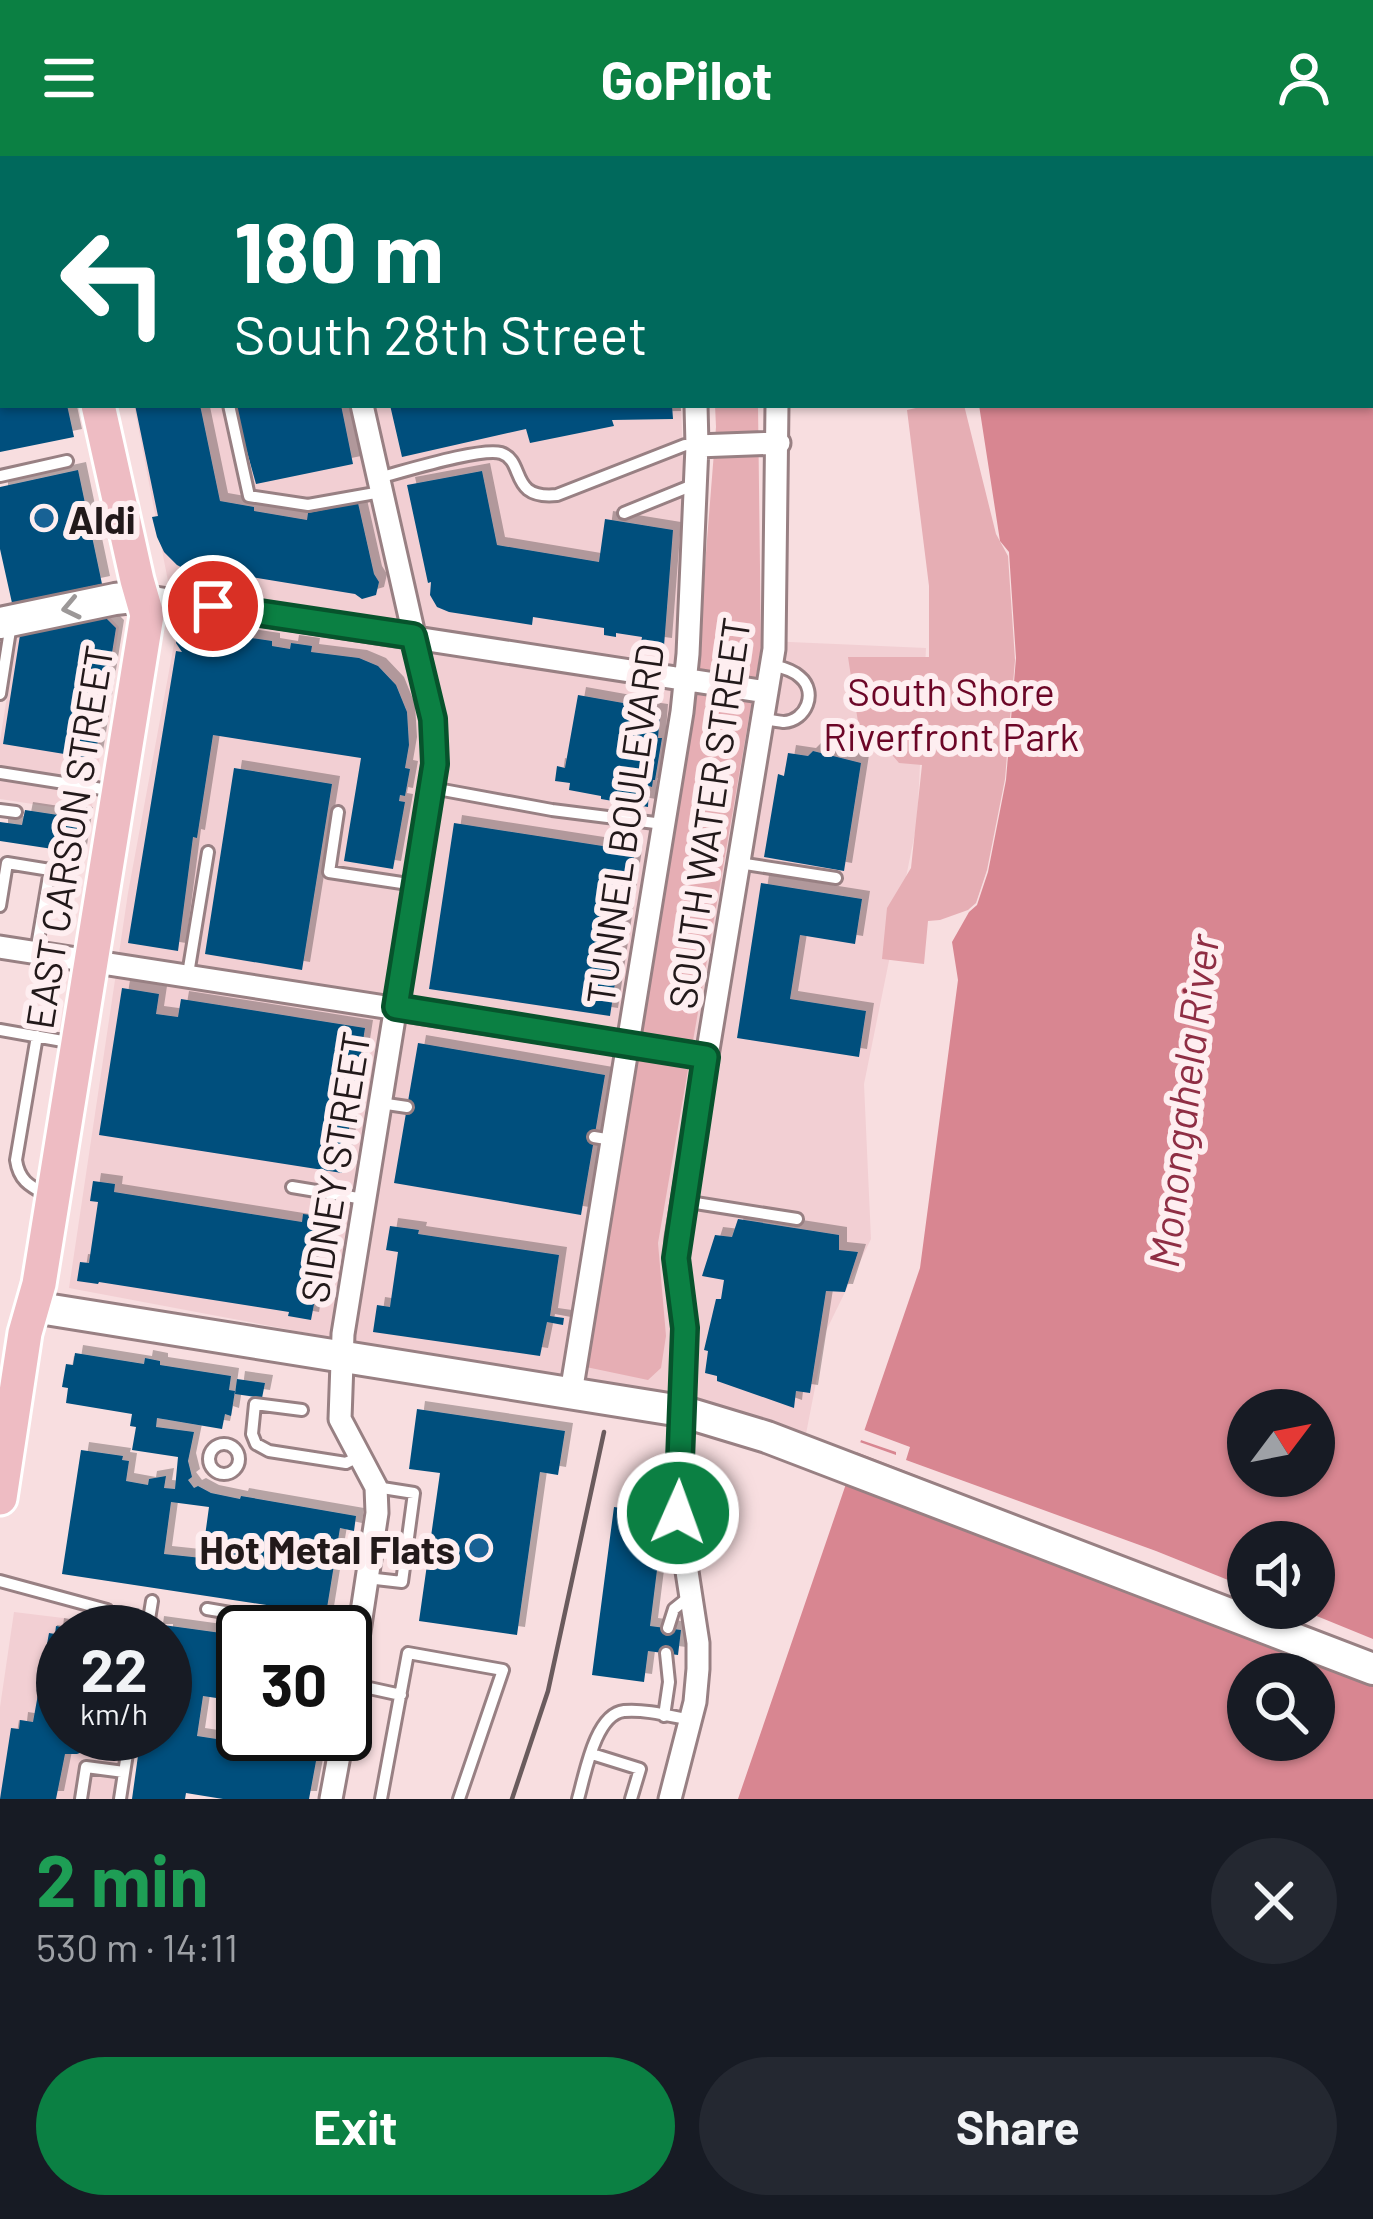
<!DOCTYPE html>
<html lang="en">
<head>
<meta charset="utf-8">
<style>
	body { margin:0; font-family:Barlow,sans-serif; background:#242831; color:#f1f3f6; height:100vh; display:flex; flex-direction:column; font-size:45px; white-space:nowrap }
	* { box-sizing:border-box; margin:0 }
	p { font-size:39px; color:#9ea1a6 }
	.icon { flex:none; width:66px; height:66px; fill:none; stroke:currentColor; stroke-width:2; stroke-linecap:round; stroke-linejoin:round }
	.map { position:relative; height:1643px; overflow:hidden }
	.drawer { display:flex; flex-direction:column; background:#171b24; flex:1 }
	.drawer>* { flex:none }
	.top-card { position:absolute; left:0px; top:0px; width:1374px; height:252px; box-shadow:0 3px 9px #0004; background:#00695c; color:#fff; overflow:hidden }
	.needle { width:78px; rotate:58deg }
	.tools { position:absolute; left:1227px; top:1233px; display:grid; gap:24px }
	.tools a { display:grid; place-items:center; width:108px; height:108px; border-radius:50%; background:#171b24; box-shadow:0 3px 9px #0004; font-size:60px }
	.speed { position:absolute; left:36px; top:1449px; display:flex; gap:24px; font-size:60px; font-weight:700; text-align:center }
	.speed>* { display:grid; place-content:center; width:156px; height:156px; border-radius:50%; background:#171b24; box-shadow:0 3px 9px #0004; line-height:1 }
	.speed small { font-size:30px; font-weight:400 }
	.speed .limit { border:6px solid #111; border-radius:18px; background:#fff; color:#111 }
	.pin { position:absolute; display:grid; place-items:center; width:102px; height:102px; color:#fff; margin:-51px; border:6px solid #fff; border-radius:50%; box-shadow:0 3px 12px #0007 }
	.me { position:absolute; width:132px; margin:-66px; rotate:2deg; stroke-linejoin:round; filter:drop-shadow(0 0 9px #0008) }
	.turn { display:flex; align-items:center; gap:42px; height:252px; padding:0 36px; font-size:54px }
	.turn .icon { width:156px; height:156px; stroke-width:2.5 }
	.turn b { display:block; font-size:84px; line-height:102px }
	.round { display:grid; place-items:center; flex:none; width:126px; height:126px; border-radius:63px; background:#242831 }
	.summary { display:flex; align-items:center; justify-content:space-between; height:204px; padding:0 36px }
	h1 { font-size:72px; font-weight:700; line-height:90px; color:#1e9e55 }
	.action { display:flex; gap:24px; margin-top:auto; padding:24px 36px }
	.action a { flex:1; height:138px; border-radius:72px; background:#0b8043; color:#fff; font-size:48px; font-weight:700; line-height:138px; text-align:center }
	.action a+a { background:#242831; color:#f1f3f6 }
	header { display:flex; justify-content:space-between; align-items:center; height:156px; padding:0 36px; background:#0b8043; color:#fff; font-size:54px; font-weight:700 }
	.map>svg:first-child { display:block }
	.built { fill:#f2cfd3 }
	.green { fill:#e6aeb4 }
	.water { fill:#d88691; fill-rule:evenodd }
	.pier { fill:#f8dee0 }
	.building { fill:#034f7d; fill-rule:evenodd; filter:url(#shadow) }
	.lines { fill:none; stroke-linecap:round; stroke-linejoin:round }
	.lane-casing { stroke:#988083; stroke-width:16 }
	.street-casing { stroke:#988083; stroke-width:27 }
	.secondary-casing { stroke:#988083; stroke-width:36 }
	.primary-casing { stroke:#fff; stroke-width:39 }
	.lane { stroke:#fff; stroke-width:10 }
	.street { stroke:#fff; stroke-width:21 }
	.secondary { stroke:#fff; stroke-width:30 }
	.primary { stroke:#eebcc3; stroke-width:33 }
	.rail { stroke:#6a5b5d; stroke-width:4.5 }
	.oneway { stroke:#9c9898 }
	.route-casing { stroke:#07532c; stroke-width:30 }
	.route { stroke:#0b8043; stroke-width:21 }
	.poi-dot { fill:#186295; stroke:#feeef0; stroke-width:4.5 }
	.labels { text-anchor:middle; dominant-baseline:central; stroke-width:12; stroke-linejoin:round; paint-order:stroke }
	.poi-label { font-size:39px; font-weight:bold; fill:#22191a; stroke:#feeef0; text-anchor:start }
	.park-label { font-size:39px; fill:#6c0627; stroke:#feeef0 }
	.street-label { font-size:39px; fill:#22191a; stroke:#feeef0 }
	.water-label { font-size:42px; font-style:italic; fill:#8f2e44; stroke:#feeef0 }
</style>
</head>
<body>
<header><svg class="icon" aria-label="menu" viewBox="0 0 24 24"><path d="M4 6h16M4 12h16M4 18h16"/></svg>GoPilot<svg class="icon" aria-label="person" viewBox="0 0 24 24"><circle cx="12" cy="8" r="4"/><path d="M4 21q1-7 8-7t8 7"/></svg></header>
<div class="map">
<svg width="1373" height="1643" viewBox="0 0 1373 1643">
	<defs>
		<filter id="shadow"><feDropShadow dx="8" dy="-8" stdDeviation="0" flood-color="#0004"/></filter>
	</defs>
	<rect width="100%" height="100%" fill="#f8dee0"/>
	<path class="built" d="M134,249H681L684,334L677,481L926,492L917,667L864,928L871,1083L826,1175L805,1283L418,1198L69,1132L128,737L177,472Z
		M106,457L119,471L91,657L0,643V585L17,476Z
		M14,1456L137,1471V1476H63V1578H124L117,1643H0V1551Z"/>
	<path class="green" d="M715,249H758L761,492L658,1087L666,1180L661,1212L648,1224L586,1211L644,867L697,510L716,271Z
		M929,249H964L996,378L1008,400L1015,504L1005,623L987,714L976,747L968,754L940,764L928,765L924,808L882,803L887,752L911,712L922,609L899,607L888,594L860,579L848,501H929V430L907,254Z"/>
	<path class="water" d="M966,0H1373V1643H738L920,1112L958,824L952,786L969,756L977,749L988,716L1006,624L1016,502L1009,396L1000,385L979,249H1371V3H966ZM1248,1254H1314V1320H1248ZM1248,1386H1314V1452H1248ZM1248,1518H1314V1584H1248Z"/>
	<path class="pier" d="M859,1272L910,1291L906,1304L1156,1395L1248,1432V1448L851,1294L854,1284L896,1299V1296L855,1282Z
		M1258,1452H1297L1373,1483V1498Z"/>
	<path class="building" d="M0,249H67L74,281L0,296Z
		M135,249H200L220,345L254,351V355L307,364L308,357L358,347L374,418L379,426L376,439L362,443L355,438L245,420L244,425L192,417L177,409L164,396L157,381L152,361L158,360Z
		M234,249H341L353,308L256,328Z
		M390,249H672L673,263L612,264L614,270L530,287L526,273L402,301Z
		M78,314L102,428L12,447L0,393V331Z
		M482,315L497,389L599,406L605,363L673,374L664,490L641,487L642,481L616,477V481L604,479V472L533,461L532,469L449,456L437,451L430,439L431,426L428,427L407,329Z
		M104,460L116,472L95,603L3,588L20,479Z
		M187,470L197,472L204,481L244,487L245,481L272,485V490L290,493L291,487L312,490L311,496L359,502L378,510L396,529L407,556L409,589L405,612L410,613L405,640L400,639L399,645L405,646L393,713L344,705L361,602L213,579L197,682L193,681L178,795L128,787L176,495L182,496L176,487L178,477Z
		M578,539L640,550L639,553L660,556L658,582H662L655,624H653L652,631L649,630L648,651L601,643V640L569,634L570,627L555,625L557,610L565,612Z
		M813,595L861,607L844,715L764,701L778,618L784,620L788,597L808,600Z
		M234,612L332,628L302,814L205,798Z
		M25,654L58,659L59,655L85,659L79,697L0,685V666L22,669Z
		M454,667L635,695L610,860L429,833Z
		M761,727L862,743L855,788L800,779L790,843L866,855L859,901L737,882Z
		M122,832L159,838L156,858L178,861L181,843L365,872L342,1017L99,979Z
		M418,887L605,919L581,1059L394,1027Z
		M93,1025L115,1028L114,1036L302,1066L303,1058L326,1061L323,1082L316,1081L306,1142L315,1143L311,1164L288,1160L289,1156L99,1126L98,1128L77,1125L80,1106L89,1107L98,1046L90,1045Z
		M738,1063L839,1079V1094L858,1096L845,1136L826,1135L810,1237L796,1235L794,1252L717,1225V1220L705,1217L708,1195L704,1194L716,1143H721L724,1124L702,1120L715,1079L732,1081Z
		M390,1070L419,1074L418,1078L559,1099L550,1160L564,1162L563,1169L547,1166L540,1200L373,1176L377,1149L390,1151L398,1096L386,1094Z
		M75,1197L144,1208L145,1202L160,1205V1209L231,1220L229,1234L235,1235L231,1260L225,1258L222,1273L157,1262L156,1271L194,1276L188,1305L192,1321L188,1324L194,1332L198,1330L211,1337L240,1343L241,1340L356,1360L354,1375L340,1372L326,1458L62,1418L81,1294L123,1300L122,1304L129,1305L126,1325L148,1329L149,1323L166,1320L164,1332L175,1333L178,1301L132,1294L136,1271L130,1270L132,1258L66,1247L68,1232L62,1231L66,1208L73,1209ZM171,1346L209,1351L202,1402L164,1398Z
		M237,1223L265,1227L262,1242L235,1238Z
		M417,1253L565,1275L558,1319L540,1316L517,1479L419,1465L440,1317L409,1313Z
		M614,1351L664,1358L650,1470L681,1474L678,1499L648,1495L644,1526L592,1519Z
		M156,1468L243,1480V1546L203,1540L197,1580L263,1590L265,1578H321L309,1643H223L186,1637L185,1643H132L141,1578H165V1476H155Z
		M56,1470L78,1474V1476H63V1578H113L111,1589L95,1586L94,1592L77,1598H65L56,1643H0L11,1572L19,1573L20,1564L33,1566L49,1477L55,1478Z"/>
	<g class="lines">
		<g class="lane-casing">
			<path id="lane" d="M141,0V3
				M190,0L191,3
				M240,0L241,3
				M262,3L274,0
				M229,249L249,340L308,349L381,336
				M0,320L67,305
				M378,322C402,316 481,291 501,297C526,305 508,344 557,339L685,289L697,290
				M624,357L693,329
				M0,538L11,468
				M763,563C765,563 781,566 784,566C806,565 818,536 800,521C793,514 781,511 772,509
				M0,617L115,635
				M432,632L552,654L663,668
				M0,654L16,656
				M338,656L329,716L415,729
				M739,707L836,722
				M0,750L7,707L50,714L36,796
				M188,818L208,696
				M0,874L74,887
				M37,880L16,1004C19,1025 30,1030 48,1040
				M380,947L407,951
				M594,981L612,984
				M292,1031L364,1043
				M683,1045L797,1063
				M302,1254L255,1248L252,1278L256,1288L269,1295L346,1307L358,1301
				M209 1303a15 15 0 1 1 30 0a15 15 0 1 1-30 0Z
				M367,1422L402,1426L414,1337L376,1331
				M0,1425L107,1454
				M207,1453L341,1476
				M668,1472L674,1453L689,1441
				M147,1476L152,1445
				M351,1528L401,1539
				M664,1560L669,1526L666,1497
				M592,1598L640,1613L631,1643
				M81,1643L86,1611L124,1616
				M120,1643L130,1578
				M381,1643L408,1497L503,1514L459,1643
				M578,1643C585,1619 595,1558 624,1555C645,1553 670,1560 690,1564"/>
		</g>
		<g class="street-casing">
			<path id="street" d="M317,0V3
				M517,0L518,3
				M0,159L3,158
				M697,290L779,287
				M142,440L767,536
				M0,791L706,901
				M571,1237L682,556L688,498L697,290L696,249
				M345,1568L377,1357L376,1331L340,1263L343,1178L435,608L433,563L362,249
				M331,1643L343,1578
				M670,1643L695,1546L698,1513V1487L678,1357L685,1172L676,1102L677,1082L774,493L777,249"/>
		</g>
		<g class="secondary-casing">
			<path id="secondary" d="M0,467L115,443L142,440
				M33,1151L681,1255L767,1281L1373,1513"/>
		</g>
		<g class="primary-casing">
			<path id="primary" d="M43,0L44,3
				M0,1342L25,1177L39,1128L147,459L137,424L98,249"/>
		</g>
		<use href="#lane" class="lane"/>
		<use href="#street" class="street"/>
		<use href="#secondary" class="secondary"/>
		<use href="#primary" class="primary"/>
		<path class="rail" d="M726,0V3
			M512,1643L548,1535L604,1276"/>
	</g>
	<defs><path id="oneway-chevron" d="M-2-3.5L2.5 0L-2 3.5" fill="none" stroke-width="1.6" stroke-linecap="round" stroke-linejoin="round" transform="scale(3)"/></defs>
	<use class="oneway" href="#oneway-chevron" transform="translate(71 452) rotate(168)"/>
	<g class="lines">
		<g class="route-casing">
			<path id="route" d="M213,450L413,480L433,563L435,608L396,851L706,901L676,1102L685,1172L678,1357"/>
		</g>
		<use href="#route" class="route"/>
	</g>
	<g class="poi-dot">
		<circle cx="44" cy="362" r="12"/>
		<circle cx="479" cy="1392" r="12"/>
	</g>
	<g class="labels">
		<g class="poi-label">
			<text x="68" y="362">Aldi</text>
			<text x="455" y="1392" text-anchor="end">Hot Metal Flats</text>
		</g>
		<g class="park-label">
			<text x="951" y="534">South Shore<tspan x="951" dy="45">Riverfront Park</tspan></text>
		</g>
		<g class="street-label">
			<text transform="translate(708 657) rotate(-82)">SOUTH WATER STREET</text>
			<text transform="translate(624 668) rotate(-82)">TUNNEL BOULEVARD</text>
			<text transform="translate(68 681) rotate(-81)">EAST CARSON STREET</text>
			<text transform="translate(334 1011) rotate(-81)">SIDNEY STREET</text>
		</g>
		<g class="water-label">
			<text transform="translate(1182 945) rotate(-83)">Monongahela River</text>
		</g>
	</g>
</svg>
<div class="tools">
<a><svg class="needle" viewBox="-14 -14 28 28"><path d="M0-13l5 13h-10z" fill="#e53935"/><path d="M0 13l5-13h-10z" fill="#9ea1a6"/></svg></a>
<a><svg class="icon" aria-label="sound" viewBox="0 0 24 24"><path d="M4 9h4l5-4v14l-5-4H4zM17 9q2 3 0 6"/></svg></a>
<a><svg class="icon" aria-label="search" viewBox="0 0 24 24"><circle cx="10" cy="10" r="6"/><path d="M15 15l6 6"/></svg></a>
</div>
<div class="speed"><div>22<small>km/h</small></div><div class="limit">30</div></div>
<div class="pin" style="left:213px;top:450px;background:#d93025"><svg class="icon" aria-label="arrive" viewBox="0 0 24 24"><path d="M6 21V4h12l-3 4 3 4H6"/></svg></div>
<svg class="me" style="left:678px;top:1357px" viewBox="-20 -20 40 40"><circle r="17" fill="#0b8043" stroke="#fff" stroke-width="3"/><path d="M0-11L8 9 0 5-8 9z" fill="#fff"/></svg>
<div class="top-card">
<div class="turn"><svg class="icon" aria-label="left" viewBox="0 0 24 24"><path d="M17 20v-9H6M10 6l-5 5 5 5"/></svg><div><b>180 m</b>South 28th Street</div></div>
</div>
</div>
<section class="drawer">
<div class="summary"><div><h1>2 min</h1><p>530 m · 14:11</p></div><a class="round"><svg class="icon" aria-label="close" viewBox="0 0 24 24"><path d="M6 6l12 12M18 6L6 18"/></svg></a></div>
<div class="action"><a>Exit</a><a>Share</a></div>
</section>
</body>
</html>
